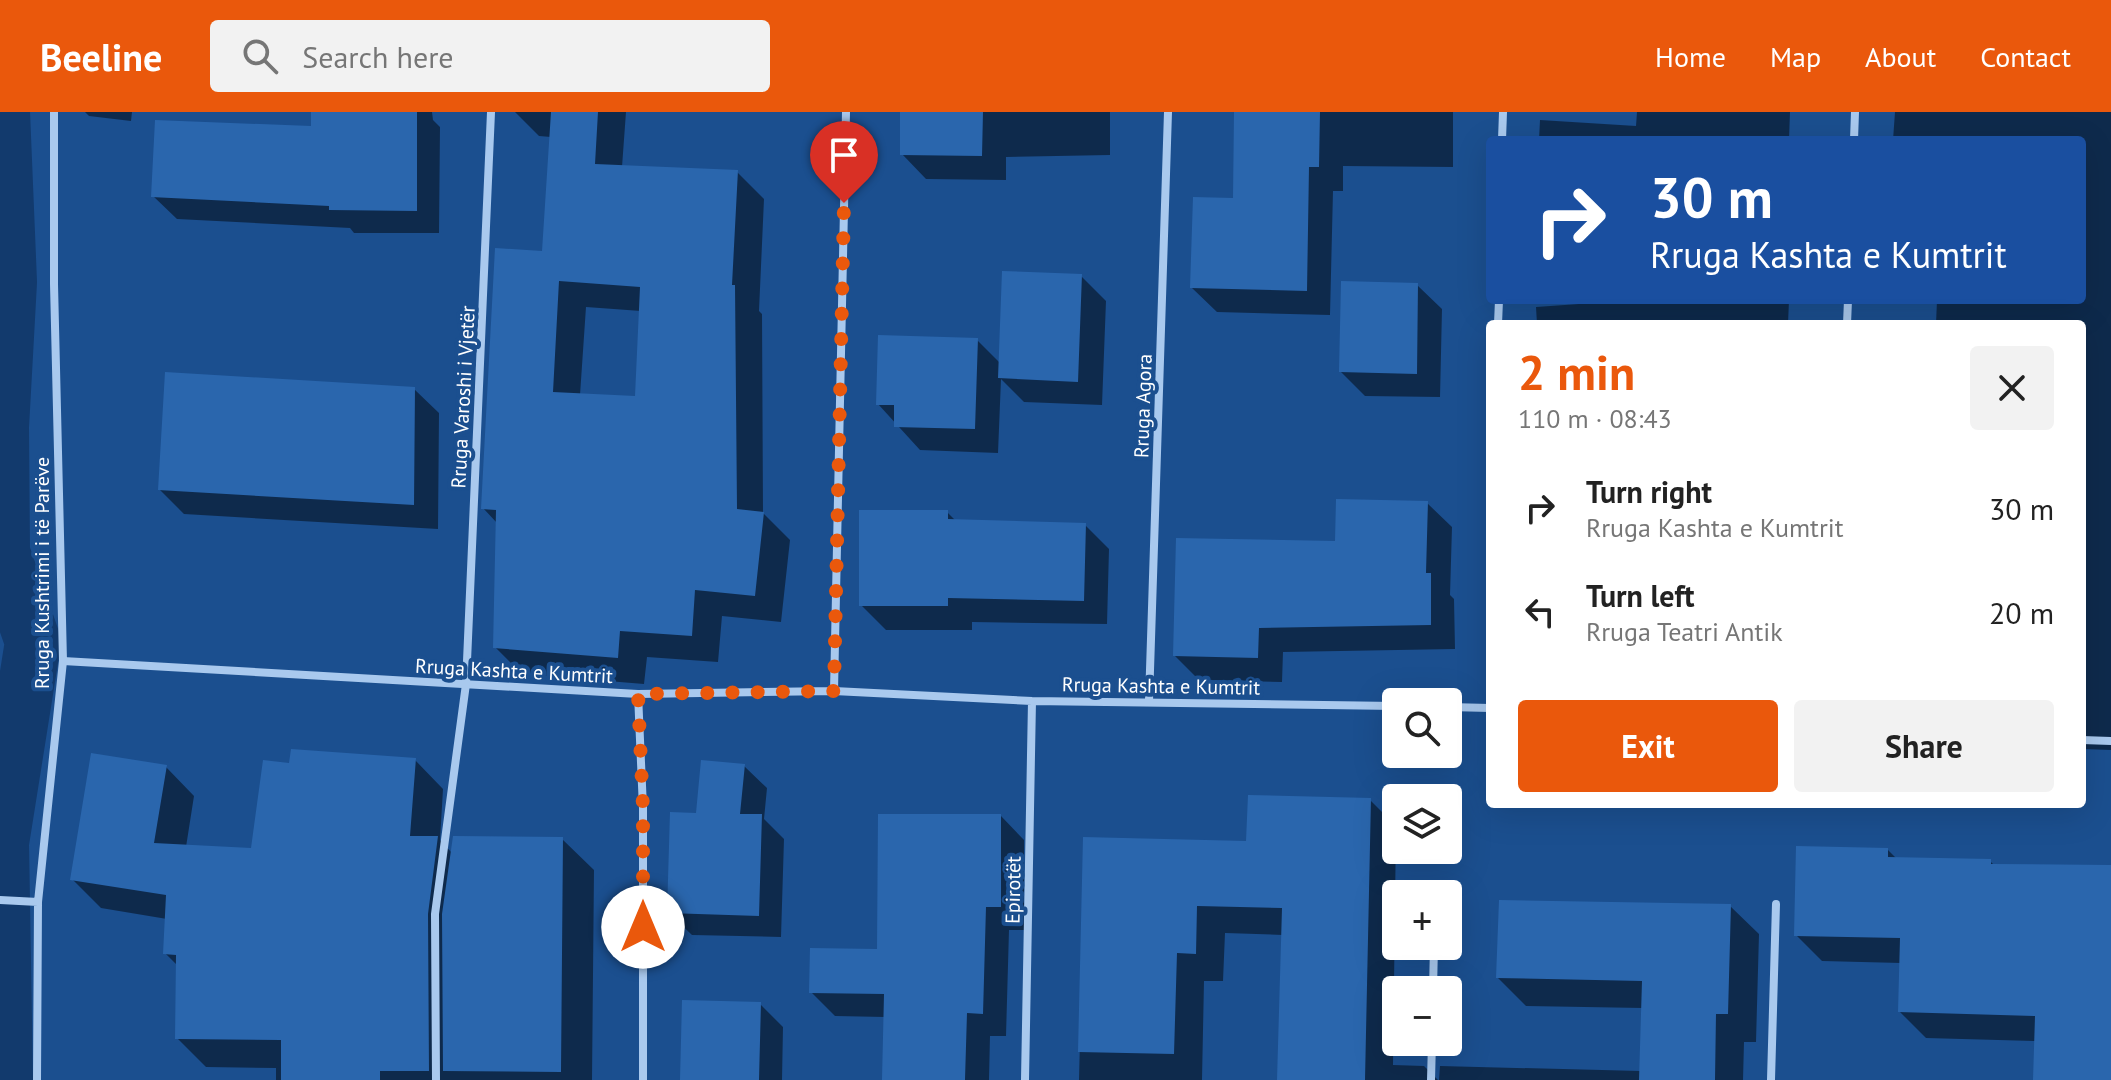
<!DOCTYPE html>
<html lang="en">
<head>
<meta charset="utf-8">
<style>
	body { margin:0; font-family:"PT Sans",sans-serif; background:#f2f2f2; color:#222; height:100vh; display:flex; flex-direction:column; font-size:30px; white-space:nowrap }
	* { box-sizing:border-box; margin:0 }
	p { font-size:26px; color:#767676 }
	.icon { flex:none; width:44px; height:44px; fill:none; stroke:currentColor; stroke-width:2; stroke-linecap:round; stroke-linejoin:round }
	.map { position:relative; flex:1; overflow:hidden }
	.sheet { position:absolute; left:1486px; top:208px; width:600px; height:488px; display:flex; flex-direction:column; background:#fff; border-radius:8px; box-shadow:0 8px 32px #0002 }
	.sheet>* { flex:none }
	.top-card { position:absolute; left:1486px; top:24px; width:600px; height:168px; border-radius:8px; box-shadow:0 8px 32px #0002; background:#1a4fa0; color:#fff; overflow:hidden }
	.fabs { position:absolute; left:1382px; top:576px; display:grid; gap:16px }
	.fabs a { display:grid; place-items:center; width:80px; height:80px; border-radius:8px; background:#fff; box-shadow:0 8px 32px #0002; font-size:40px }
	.pin { position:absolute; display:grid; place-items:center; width:68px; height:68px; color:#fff; margin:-82px -34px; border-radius:50% 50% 50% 0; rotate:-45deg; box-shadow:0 0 8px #0007 }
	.pin .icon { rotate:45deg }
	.me { position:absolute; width:88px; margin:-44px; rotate:0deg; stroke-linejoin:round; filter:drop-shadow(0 0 6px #0008) }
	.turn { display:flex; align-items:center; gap:28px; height:168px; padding:0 32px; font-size:36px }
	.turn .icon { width:104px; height:104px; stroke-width:2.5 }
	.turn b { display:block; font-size:56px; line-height:68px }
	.round { display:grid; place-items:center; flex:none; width:84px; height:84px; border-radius:8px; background:#f2f2f2 }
	.overview { display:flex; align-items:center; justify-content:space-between; height:136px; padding:0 32px }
	h1 { font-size:48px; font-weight:800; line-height:60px; color:#ea580c }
	.button { display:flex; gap:16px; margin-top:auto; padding:16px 32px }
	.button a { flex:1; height:92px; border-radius:8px; background:#ea580c; color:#fff; font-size:32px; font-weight:800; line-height:92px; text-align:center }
	.button a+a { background:#f2f2f2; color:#222 }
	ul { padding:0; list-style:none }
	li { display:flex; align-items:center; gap:24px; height:104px; padding:0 32px }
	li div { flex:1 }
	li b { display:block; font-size:30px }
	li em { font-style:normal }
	header { display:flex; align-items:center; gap:48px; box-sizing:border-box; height:112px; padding:0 40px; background:#ea580c; color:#fff }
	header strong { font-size:38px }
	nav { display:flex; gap:44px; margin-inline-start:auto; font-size:28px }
	.search { width:560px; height:72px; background:#f2f2f2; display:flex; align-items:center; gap:20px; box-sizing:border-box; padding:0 28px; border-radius:8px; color:#767676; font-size:30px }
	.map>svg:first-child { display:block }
	.shadow { fill:#0007; fill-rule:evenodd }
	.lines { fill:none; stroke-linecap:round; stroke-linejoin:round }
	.canal { stroke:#123a6d; stroke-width:56 }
	.building { fill:#2a66ad; fill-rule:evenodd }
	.minor { stroke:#a9c9ee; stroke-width:8 }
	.route { stroke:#ea580c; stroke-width:14; stroke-dasharray:0 25.2 }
	.labels { text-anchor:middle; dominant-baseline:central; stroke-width:8; stroke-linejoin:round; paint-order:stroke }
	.street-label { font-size:20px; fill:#fff; stroke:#1b4f8f }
</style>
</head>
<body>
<header>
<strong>Beeline</strong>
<div class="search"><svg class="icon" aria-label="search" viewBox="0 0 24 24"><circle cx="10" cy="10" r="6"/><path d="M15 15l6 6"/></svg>Search here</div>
<nav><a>Home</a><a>Map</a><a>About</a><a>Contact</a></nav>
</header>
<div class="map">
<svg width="2111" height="968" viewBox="0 0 2111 968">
	<rect width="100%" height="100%" fill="#1b4f8f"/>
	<path class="shadow" d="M85,0H132L131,9L89,4Z
		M313,0H432L433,8L440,15L439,121H354L350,116L177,107L153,84L313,16Z
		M515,0H626L622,55L737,60L764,87L759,199L762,202L763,401L790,428L781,510L722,504L718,550L647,545L644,572L522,562L495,535L497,411L483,396L544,142L551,25L539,24ZM586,195L641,199L637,286L580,283Z
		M902,0H1110V43L1006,45V68L926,67L902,42Z
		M1236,0H1453V55L1343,54V79H1333L1330,203L1217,200L1192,176L1235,88Z
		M1637,0H1790L1789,28H1539L1540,8L1636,14Z
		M1895,0H2111V638L2082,637V212H1936L1937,188H2082V28H1893Z
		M1081,164L1106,189L1102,293L1024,290L1001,267L998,341L920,338L878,292L977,228L1000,251Z
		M1417,173L1442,197L1440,285L1365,284L1341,260Z
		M1636,188H1789L1788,212H1537L1536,195Z
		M414,277L439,301L438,417L184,402L160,378Z
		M1427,391L1452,415L1450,483L1454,487L1455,537L1283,540L1282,570L1199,568L1175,544L1337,431Z
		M947,400L957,410L1085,413L1109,437L1107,512L972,510V518H886L861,493Z
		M415,648L443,677L440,728L452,741L562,727L594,758L592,968H276V956L206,955L177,926L178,854L165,841L167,807L101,796L72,767L166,655L194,684L186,735L253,738L291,653Z
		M744,654L767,676L764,707L784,727L781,825L692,823L669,801L698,703Z
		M1370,688L1396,714L1393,953L1424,954L1438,968H1278L1283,823L1225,821L1223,869H1204L1202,968H1079L1085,727L1248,731Z
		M1001,704L1024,728V818H1009L1006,924H990L989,968H884L885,905L835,904L811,880L879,839Z
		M1888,738L1897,747L1990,749L1995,754L2111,755V968H2035L2036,929L1926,926L1900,900L1901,851L1822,849L1796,823Z
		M1730,794L1759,822L1756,930H1744L1743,968H1439L1440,954L1641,959L1643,896L1526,894L1498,866Z
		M760,892L783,915L782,968H682Z"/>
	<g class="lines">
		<path class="canal" d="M2,0L9,170L1,315L2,440L33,530L1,731L5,968"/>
	</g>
	<path class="building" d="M311,0H417V99L329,98V94L151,85L155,8L311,14Z
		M551,0H598L595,52L738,58L732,173H735L737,397L764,400L755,484L695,478L692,524L620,519L618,546L493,536L496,398L481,397L495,136L542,139ZM559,169L640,175L635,284L553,280Z
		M900,0H983L982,44L900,43Z
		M1234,0H1320L1319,55H1309L1307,179L1190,176L1193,85L1233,86Z
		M1002,159L1082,162L1078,270L998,266Z
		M1341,169L1418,171L1417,262L1339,260Z
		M878,223L978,226L975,317L894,315V293H876Z
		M165,260L415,275L414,393L158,378Z
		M1336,387L1428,389L1426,461H1431V513L1259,516L1258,546L1173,544L1176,426L1335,429Z
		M859,398H948V407L1086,411L1084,489L948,486V494H859Z
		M291,637L416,646L410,724H438L428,802L429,959H380V968H281V928L175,927L176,843L163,842L166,783L70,768L91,641L167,653L154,731L251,736L263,648L289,651Z
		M701,648L745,652L740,702H762L759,804L667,801L670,700L696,701Z
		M1248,683L1371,686L1365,968H1277L1282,796L1197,794L1196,842L1177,841L1174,942L1078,940L1083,725L1246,729Z
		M878,702H1001V795H986L983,902L967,901L965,968H882L884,882L809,881L810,836L877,837Z
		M453,724L563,725L561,960L443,959L442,802Z
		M1796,734L1888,736V745L1991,747V752L2111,753V968H2033L2035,904L1898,900L1900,826L1794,824Z
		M1499,788L1731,792L1728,902H1716L1715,968H1639L1642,869L1496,866Z
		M682,888L761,890L759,968H680Z"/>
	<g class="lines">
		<path class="minor" d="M1502,28L1503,0
			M1854,28L1855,0
			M1498,212L1499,188
			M1847,212L1848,188
			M63,549L638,582L834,579L1032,589L1396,594
			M834,579L846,0
			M638,582L643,696V968
			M1149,589L1168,0
			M1448,595L1490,596
			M2082,628L2111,629
			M1435,782V780
			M0,788L38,790
			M1433,878L1434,834
			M37,968L38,790L63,549L54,172V0
			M436,968L435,802L466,572L491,0
			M1025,968L1032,589
			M1431,968L1432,930
			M1771,968L1776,792"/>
	</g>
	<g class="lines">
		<path class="route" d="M643,815V696L638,582L834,579L844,91"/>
	</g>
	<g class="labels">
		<g class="street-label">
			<text transform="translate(463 285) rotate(-87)">Rruga Varoshi i Vjetër</text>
			<text transform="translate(1143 294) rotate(-88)">Rruga Agora</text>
			<text transform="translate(42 461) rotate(-90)">Rruga Kushtrimi i të Parëve</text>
			<text transform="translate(514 559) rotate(3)">Rruga Kashta e Kumtrit</text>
			<text transform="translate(1161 574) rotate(1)">Rruga Kashta e Kumtrit</text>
			<text transform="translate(1013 778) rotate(-89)">Epirotët</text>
		</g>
	</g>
</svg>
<div class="fabs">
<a><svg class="icon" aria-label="search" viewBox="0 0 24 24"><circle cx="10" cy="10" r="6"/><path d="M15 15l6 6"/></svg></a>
<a><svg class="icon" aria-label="layers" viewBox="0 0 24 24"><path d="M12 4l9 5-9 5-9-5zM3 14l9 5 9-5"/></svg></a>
<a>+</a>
<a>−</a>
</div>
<div class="pin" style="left:844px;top:91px;background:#d93025"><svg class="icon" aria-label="arrive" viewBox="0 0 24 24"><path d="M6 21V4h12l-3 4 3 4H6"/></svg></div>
<svg class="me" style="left:643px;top:815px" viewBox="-20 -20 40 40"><circle r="19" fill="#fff"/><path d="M0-13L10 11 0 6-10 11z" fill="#ea580c"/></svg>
<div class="top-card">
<div class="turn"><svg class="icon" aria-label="right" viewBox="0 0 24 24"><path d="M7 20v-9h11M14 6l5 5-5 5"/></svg><div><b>30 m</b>Rruga Kashta e Kumtrit</div></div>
</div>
<section class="sheet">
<div class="overview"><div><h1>2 min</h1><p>110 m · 08:43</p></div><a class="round"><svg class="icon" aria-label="close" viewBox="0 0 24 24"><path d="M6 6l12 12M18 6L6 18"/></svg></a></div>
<ul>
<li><svg class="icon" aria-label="right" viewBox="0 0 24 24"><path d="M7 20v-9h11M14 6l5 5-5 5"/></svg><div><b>Turn right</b><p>Rruga Kashta e Kumtrit</p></div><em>30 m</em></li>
<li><svg class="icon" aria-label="left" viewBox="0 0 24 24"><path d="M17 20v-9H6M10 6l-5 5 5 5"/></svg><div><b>Turn left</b><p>Rruga Teatri Antik</p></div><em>20 m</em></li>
</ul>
<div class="button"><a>Exit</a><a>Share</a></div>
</section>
</div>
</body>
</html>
